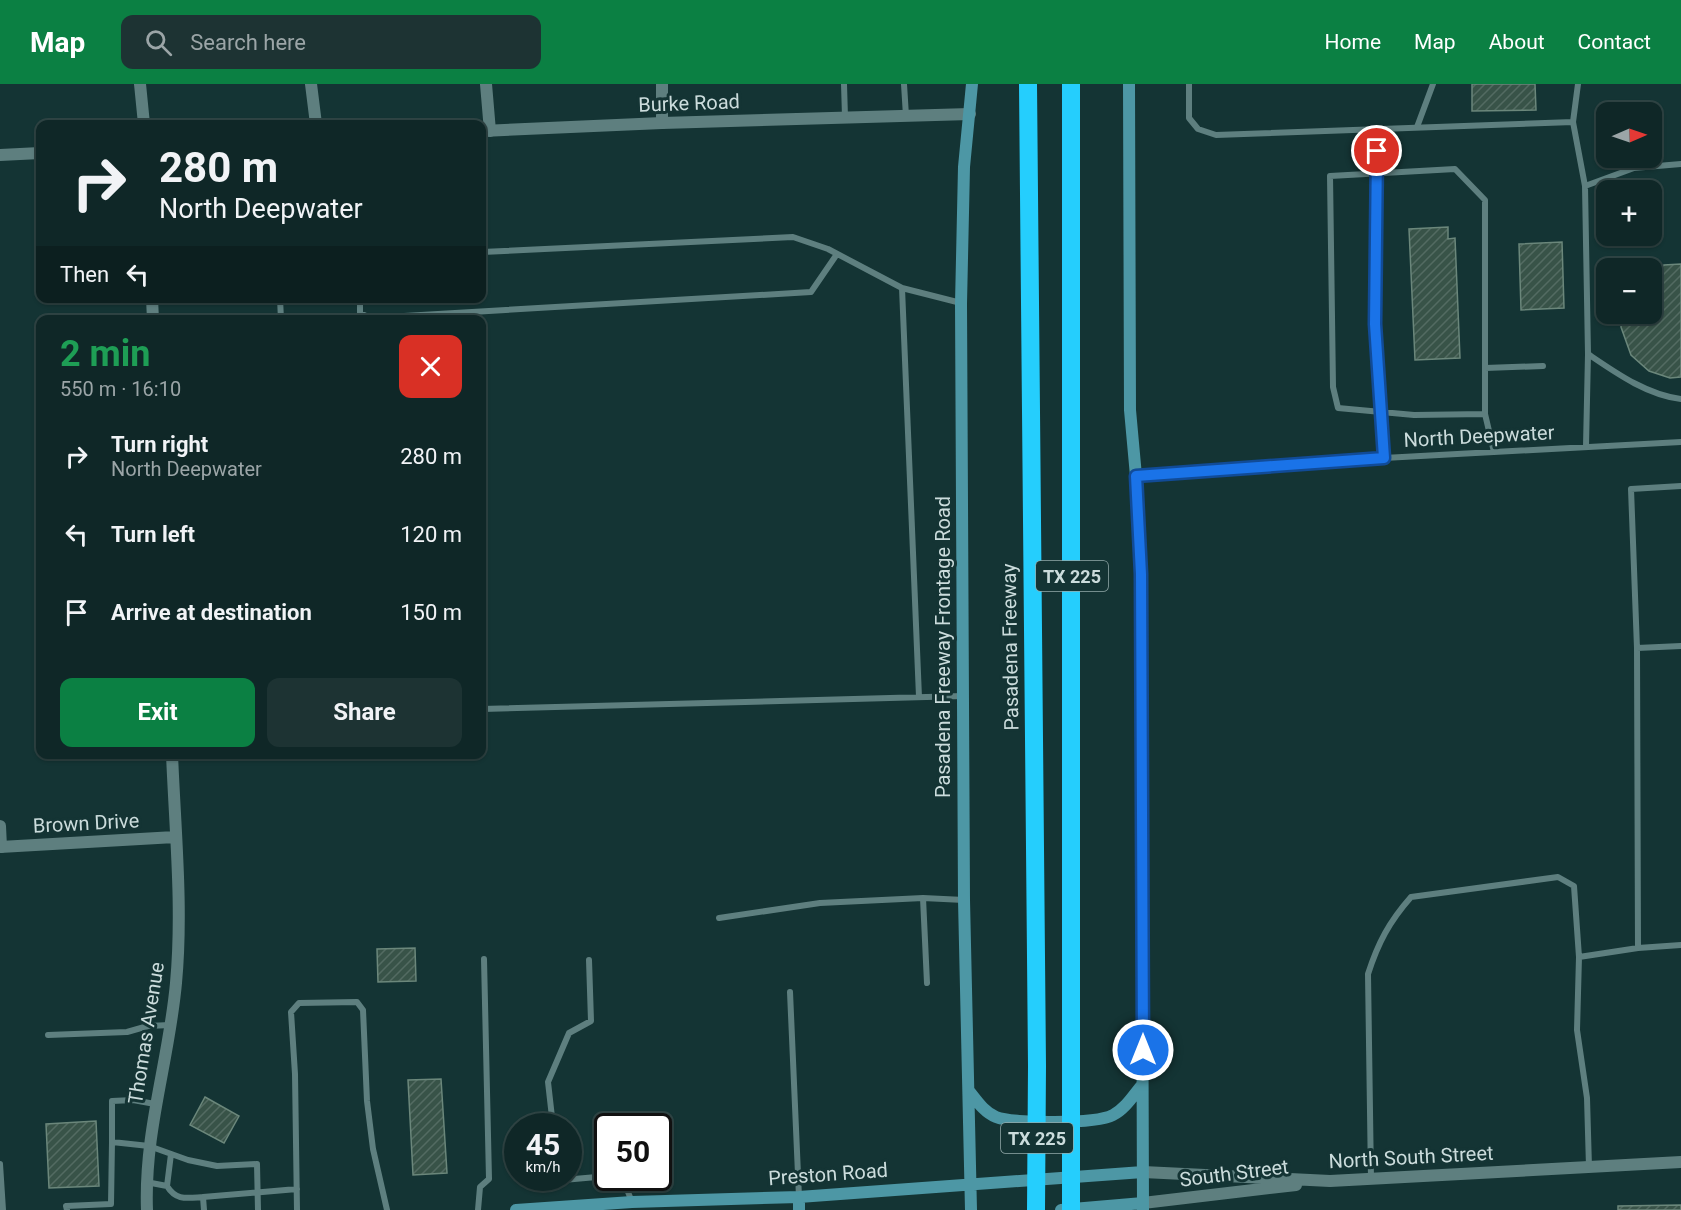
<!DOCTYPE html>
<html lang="en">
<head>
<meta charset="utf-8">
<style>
	body { margin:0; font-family:Roboto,sans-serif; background:#1d3333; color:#f1f3f6; height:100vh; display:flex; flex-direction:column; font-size:22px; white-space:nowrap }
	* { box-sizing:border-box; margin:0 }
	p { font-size:20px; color:#9ba5a7 }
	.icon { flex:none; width:33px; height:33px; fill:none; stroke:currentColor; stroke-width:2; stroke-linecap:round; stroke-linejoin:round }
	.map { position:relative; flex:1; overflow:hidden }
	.drawer { position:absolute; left:36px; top:231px; width:450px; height:444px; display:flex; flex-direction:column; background:#0f2727; border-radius:12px; box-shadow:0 2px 4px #0004,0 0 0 2px #2f4444 }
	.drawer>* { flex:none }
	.hud { position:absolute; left:36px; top:36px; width:450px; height:183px; border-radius:12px; box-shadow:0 2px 4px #0004,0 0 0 2px #2f4444; background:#0f2727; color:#f1f3f6; overflow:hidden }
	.needle { width:39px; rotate:88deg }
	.fabs { position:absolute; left:1596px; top:18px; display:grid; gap:12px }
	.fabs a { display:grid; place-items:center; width:66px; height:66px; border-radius:12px; background:#0f2727; box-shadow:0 2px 4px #0004,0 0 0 2px #2f4444; font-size:30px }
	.speed { position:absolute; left:504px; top:1029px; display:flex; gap:12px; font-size:30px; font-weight:700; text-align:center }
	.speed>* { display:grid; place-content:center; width:78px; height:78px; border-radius:50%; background:#0f2727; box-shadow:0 2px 4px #0004,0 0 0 2px #2f4444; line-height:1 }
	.speed small { font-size:15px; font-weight:400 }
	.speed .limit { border:3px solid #111; border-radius:9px; background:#fff; color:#111 }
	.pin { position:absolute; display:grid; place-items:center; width:51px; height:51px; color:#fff; margin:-26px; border:3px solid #fff; border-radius:50%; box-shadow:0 2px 6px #0007 }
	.me { position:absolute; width:66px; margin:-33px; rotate:0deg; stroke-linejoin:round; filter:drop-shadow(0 0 4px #0008) }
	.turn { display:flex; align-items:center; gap:21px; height:126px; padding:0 24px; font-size:27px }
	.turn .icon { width:78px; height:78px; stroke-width:2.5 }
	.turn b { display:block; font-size:42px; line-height:51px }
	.then { display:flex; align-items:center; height:57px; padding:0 24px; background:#0003; gap:12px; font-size:22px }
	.round { display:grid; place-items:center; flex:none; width:63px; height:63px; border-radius:12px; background:#1d3333 }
	.overview { display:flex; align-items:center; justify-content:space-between; height:102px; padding:0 24px }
	h1 { font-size:36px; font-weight:700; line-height:45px; color:#1e9e55 }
	.button { display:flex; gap:12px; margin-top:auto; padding:12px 24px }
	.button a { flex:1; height:69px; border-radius:12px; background:#0b8043; color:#fff; font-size:24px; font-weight:700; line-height:69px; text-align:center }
	.button a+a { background:#1d3333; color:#f1f3f6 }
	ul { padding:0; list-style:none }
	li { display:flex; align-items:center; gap:18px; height:78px; padding:0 24px }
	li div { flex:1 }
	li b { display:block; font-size:22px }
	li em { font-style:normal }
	header { display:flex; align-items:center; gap:36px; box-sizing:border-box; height:84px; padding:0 30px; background:#0b8043; color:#fff }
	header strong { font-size:28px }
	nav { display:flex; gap:33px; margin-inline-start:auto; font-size:21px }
	.search { width:420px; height:54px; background:#1d3333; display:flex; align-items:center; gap:15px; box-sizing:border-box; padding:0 21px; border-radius:12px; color:#9ba5a7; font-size:22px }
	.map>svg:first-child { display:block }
	.building { fill:url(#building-hatch); stroke:#6b877b; stroke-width:1.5 }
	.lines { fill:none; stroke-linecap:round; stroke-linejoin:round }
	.service { stroke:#5e7f7f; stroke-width:6 }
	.minor { stroke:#5e7f7f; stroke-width:12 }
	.tertiary { stroke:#5e7f7f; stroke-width:12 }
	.secondary { stroke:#4d97a5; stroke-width:12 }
	.motorway { stroke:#25cefd; stroke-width:18 }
	.route-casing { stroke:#114b97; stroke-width:15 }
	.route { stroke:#1a73e8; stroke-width:10 }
	.labels { text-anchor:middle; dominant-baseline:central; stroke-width:6; stroke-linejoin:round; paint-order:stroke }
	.shield { fill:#143434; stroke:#94aaaa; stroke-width:1.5 }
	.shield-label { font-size:18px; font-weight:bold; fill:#cbdcdc }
	.street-label { font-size:20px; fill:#cbdcdc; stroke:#143434 }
</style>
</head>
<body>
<header>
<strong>Map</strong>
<div class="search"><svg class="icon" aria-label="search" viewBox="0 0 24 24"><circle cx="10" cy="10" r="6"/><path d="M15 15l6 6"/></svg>Search here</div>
<nav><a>Home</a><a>Map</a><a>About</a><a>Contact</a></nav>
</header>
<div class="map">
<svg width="1681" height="1126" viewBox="0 0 1681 1126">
	<defs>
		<pattern id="building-hatch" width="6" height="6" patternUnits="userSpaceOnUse" patternTransform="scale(1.5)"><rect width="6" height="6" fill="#385348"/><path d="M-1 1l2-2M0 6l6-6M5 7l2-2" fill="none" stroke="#536b62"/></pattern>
	</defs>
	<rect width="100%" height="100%" fill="#143434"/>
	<path class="building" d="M1472,0H1535L1536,26L1472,27Z
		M1448,143V155L1455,154L1460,274L1415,276L1409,145Z
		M1562,158L1564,224L1521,226L1519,160Z
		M1681,180V293L1670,294L1649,287L1631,271L1621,243V230H1652V188L1664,181Z
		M415,864L416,897L378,898L377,865Z
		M441,995L447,1089L413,1091L408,996Z
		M205,1013L239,1032L224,1059L190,1041Z
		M96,1037L99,1102L49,1104L46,1040Z
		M1681,1121V1126H1618V1122Z"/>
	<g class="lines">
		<path class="service" d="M844,0L845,33
			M904,0L906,32
			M1189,0V34L1198,45L1216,51L1573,38
			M1578,0L1573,38L1585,102L1588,270C1616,289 1647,311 1681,315
			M1417,43L1433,0
			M1377,45L1375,240L1384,374
			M1585,102L1634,84L1681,80
			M482,168L793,153L828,165L902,204L961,219
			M902,204L919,613
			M280,214L281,236
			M360,214V229L370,234L811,208L837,170
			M1485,284L1543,282
			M1485,330L1414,331L1338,324L1333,303L1330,92L1455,85L1485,116V330L1494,368
			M1586,362L1588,270
			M1136,392L1384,374L1681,358
			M1681,402L1631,405L1637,564L1638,864L1681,861
			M1637,564L1681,562
			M482,625L963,612
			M923,814L927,899
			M719,834L820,819L923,814L964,816
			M790,908L799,1113
			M48,951L127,948L148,942L170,941
			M155,1020L133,1016L112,1017V1058L149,1062L188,1076L217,1082L257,1080L258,1126
			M553,1042L548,998L569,949L591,937L589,876
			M0,1080L3,1126
			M1589,1083L1587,1014L1577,946L1579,873L1638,864
			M562,1094L563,1096L608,1092
			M617,1094L626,1103L632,1118
			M1371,1095L1368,890C1378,859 1389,838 1411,813L1558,793L1574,802L1579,873
			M146,1098L167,1102C176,1117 187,1114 203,1113L204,1126
			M167,1102L171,1070
			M203,1113L297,1105
			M67,1126L66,1122L111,1120L112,1058
			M297,1126L295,990L291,928L299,919L357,918L363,926L367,1017L373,1065L387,1126
			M478,1126L480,1103L489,1095L484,875"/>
		<path class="minor" d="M311,0L316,40
			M486,0L490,47
			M662,0V39
			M0,742L1,763"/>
		<path class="tertiary" d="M140,0L144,40
			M482,47L662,39L970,30
			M0,71L40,69
			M152,214L153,236
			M0,763L175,753
			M1143,1088L1330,1097L1681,1078
			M1143,1119L1296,1101
			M147,1126C144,1047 169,977 176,899C183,824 175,746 172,670"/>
		<path class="secondary" d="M1129,0L1130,326L1136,392L1141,490L1143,1126
			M969,1007C977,1017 984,1028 996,1033C1013,1040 1096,1040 1113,1031C1125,1025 1133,1012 1142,1001
			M516,1126L632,1118L799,1113L1143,1088
			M799,1126V1113
			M971,1126L964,816L961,220L964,83L972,0
			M1061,1126L1143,1119"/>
		<path class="motorway" d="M1028,0L1037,982L1036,1126
			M1071,1126V0"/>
	</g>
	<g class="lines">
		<g class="route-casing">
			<path id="route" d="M1143,966L1141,490L1136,392L1384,374L1375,240L1377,67"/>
		</g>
		<use href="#route" class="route"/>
	</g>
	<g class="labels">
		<g class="shield">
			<rect x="1036" y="477" width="72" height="30" rx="4.5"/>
			<rect x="1001" y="1039" width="72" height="30" rx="4.5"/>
		</g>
		<g class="shield-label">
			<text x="1072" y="492">TX 225</text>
			<text x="1037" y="1054">TX 225</text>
		</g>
		<g class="street-label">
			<text transform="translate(689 19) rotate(-2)">Burke Road</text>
			<text transform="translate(1479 352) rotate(-3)">North Deepwater</text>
			<text transform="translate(943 563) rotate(-90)">Pasadena Freeway Frontage Road</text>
			<text transform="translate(1010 563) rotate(-91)">Pasadena Freeway</text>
			<text transform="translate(86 739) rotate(-3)">Brown Drive</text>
			<text transform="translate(146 949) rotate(-81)">Thomas Avenue</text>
			<text transform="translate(1411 1073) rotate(-3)">North South Street</text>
			<text transform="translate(1234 1089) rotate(-7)">South Street</text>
			<text transform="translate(828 1090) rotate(-4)">Preston Road</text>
		</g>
	</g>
</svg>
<div class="fabs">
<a><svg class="needle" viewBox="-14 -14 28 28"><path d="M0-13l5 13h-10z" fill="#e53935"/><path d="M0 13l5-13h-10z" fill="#9ba5a7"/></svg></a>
<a>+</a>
<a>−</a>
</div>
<div class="speed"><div>45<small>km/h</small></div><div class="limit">50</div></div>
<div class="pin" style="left:1377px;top:67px;background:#d93025"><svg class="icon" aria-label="arrive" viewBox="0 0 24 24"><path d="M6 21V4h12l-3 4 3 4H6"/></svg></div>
<svg class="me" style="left:1143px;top:966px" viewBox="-20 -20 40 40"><circle r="17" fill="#1a73e8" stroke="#fff" stroke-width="3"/><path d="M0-11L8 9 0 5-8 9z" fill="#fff"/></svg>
<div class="hud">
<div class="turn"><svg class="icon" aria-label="right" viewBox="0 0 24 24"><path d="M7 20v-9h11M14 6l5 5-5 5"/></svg><div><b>280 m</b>North Deepwater</div></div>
<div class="then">Then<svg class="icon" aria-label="left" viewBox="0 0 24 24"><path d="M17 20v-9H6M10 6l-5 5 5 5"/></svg></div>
</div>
<section class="drawer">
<div class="overview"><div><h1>2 min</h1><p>550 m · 16:10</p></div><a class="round" style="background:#d93025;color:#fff"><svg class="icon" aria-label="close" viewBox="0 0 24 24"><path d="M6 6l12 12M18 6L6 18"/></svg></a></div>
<ul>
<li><svg class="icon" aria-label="right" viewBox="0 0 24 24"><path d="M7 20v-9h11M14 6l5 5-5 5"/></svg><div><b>Turn right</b><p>North Deepwater</p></div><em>280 m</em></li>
<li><svg class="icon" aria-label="left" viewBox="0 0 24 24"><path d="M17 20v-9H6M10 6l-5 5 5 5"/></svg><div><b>Turn left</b></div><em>120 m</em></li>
<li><svg class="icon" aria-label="arrive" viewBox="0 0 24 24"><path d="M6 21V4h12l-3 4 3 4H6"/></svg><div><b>Arrive at destination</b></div><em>150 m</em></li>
</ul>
<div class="button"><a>Exit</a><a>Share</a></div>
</section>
</div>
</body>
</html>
